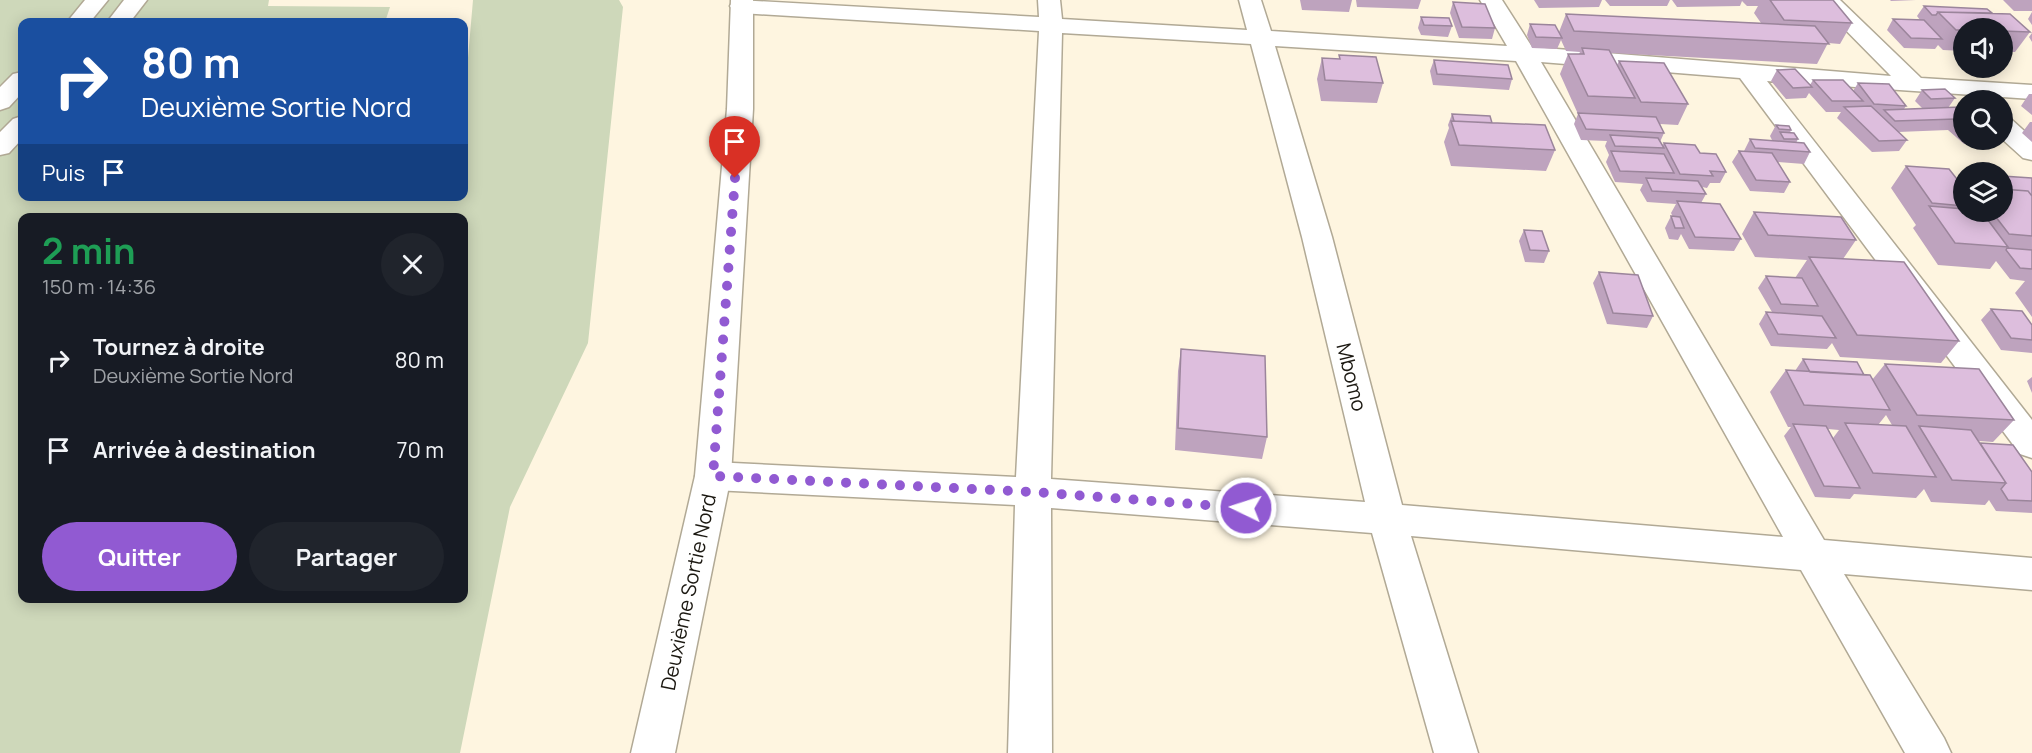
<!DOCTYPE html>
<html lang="fr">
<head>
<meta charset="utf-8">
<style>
	body { margin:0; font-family:Manrope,sans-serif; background:#20242c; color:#f1f3f6; height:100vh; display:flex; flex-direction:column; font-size:22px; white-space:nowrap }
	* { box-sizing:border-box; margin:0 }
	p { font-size:20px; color:#9ea1a6 }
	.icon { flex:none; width:33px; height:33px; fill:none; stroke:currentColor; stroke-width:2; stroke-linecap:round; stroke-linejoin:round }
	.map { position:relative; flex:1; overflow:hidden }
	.side { position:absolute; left:18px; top:213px; width:450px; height:390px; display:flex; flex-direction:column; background:#171b24; border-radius:12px; box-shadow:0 3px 15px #0003 }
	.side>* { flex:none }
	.banner { position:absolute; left:18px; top:18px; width:450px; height:183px; border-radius:12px; box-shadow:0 3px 15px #0003; background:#1a4fa0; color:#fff; overflow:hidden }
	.buttons { position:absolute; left:1953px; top:18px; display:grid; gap:12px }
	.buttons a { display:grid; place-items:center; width:60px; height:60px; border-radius:50%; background:#171b24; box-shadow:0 3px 15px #0003; font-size:30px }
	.pin { position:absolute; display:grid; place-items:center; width:51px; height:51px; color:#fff; margin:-62px -26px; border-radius:50% 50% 50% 0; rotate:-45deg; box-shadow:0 0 6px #0007 }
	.pin .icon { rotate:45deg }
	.me { position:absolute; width:66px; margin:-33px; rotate:274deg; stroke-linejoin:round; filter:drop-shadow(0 0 4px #0008) }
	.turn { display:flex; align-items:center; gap:21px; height:126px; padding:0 24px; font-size:27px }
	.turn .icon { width:78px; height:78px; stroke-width:2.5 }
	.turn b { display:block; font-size:42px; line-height:51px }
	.then { display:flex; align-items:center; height:57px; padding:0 24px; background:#0003; gap:12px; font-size:22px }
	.round { display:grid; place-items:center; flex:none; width:63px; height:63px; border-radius:32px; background:#20242c }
	.head { display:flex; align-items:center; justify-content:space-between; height:102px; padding:0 24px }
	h1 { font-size:36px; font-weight:700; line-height:45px; color:#1e9e55 }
	.action { display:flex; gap:12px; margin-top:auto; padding:12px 24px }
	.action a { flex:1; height:69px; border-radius:36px; background:#915ad2; color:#fff; font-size:24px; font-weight:700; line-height:69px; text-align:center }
	.action a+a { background:#20242c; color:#f1f3f6 }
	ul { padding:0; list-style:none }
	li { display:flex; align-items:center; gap:18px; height:90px; padding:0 24px }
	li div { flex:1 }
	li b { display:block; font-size:22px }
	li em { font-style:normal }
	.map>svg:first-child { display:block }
	.green { fill:#ced8ba; fill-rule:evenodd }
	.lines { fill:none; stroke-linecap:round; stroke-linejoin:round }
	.minor-casing { stroke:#b1a995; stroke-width:3 }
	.primary-casing { stroke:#b1a995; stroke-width:3 }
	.trunk-casing { stroke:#b1a995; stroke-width:3 }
	.minor { fill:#fff; fill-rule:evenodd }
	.primary { fill:#fff; fill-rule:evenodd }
	.trunk { fill:#fff; fill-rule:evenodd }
	.wall { fill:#bea3be; fill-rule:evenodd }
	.building { fill:#ddbedd; stroke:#9b859b; stroke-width:1.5 }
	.route { stroke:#915ad2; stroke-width:10; stroke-dasharray:0 18 }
	.labels { text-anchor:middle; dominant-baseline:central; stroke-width:6; stroke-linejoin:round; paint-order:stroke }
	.street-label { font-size:20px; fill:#1b1811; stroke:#fff }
</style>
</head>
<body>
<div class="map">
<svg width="2032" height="753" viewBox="0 0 2032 753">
	<rect width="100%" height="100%" fill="#fef5e0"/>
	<path class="green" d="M0,0H269L268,6L390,7L385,22H22V196H464V104L473,0H619L623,7L588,343L510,507L460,753H0ZM22,218H464V598H22Z"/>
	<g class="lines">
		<g class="minor-casing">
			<path id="minor" d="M738,0L1039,17L1038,0H1060L1062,19L1247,30L1239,0H1261L1271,31L1507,46L1480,0H1502L1532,47L1891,76L1816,0H1840L1921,78L2032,85V99L1767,81L2032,420V458L2020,454L1740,78L1541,62L1824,540L2032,558V590L1844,574L1944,738L1951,753H1905L1801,570L1411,536L1478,753H1434L1372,533L1051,508L1052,753H1008L1015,505L713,490L700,486L695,476L700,466L713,462L1016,477L1039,31L741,13L733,11L730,6L733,1ZM1062,33L1251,44L1302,237L1365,502L1051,479ZM1275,46L1516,61L1783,537L1402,505L1332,237Z
				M2002,116L2011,119L2032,138V160L2023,158L2002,139Z"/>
		</g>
		<g class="primary-casing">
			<path id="primary" d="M731,0H753V109L731,476L675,753H631L695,476L727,109Z"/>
		</g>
		<g class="trunk-casing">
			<path id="trunk" d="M85,0H108L90,22H67Z
				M124,0H147L130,22H107Z
				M22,72V93L9,107L0,110V87L13,74Z
				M22,116V139L9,153L0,155V132L13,119Z"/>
		</g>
		<use href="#minor" class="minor"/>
		<use href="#primary" class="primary"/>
		<use href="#trunk" class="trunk"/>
	</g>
	<path class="wall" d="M1300,0H1352L1349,12L1302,10Z
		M1356,0H1421L1418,9L1357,7Z
		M1534,0H1602L1599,7L1539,8Z
		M1605,0H1670L1667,6H1610Z
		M1672,0H1833L1852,23L1840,44L1828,43L1817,64L1611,53L1617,65L1619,61L1688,104L1678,125L1660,124L1664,133L1660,142L1662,146L1664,143L1700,153L1726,172L1720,183H1710L1707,188L1702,187L1706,194L1701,203L1741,239L1734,251L1689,249L1681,234L1678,240L1669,239L1665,228L1671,216L1673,217L1671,213L1676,204L1647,202L1640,190L1643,184L1615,182L1606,162L1609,155L1605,146L1607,141L1581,140L1574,124L1578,114L1560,74L1568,54H1579L1580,52L1566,51L1561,40L1557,49L1532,48L1527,35L1530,24L1559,32L1566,14L1761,23L1754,13L1758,6H1747L1742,1L1740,6L1677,7Z
		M1890,0H1916L1891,1Z
		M2003,0H2032V11H2014Z
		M1453,2L1495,28L1492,39L1459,38L1450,13Z
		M1924,6L1992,13L2030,32L2015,52H2002V28H1964V51L1943,50L1938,45L1935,49L1904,48L1887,30L1893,19L1920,20L1917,16Z
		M2032,12V25L2028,19Z
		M1421,17L1452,26L1448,37L1421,35L1418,28Z
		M2032,33V42L2029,37Z
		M1339,55L1383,83L1377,103L1321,101L1317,79L1322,58L1339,59Z
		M1434,60L1512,79L1509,90L1433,85L1430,71Z
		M1777,70L1810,85L1813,80L1853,91L1858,83L1906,106L1904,109H1923L1915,101L1922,90L1955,98L1948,108L1964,109V140H1984L1981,143L1964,144L1948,130L1898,132L1907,140L1899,151L1872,152L1837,118L1841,112H1826L1809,93L1806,98L1786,99L1771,81Z
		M2029,94H2032V115L2021,106Z
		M1452,114L1492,123L1555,150L1546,171L1451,166L1444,142L1449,128L1448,125Z
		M2030,122H2032V142L2022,133Z
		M1776,125L1791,130L1790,133L1798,139L1796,143L1810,152L1804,164L1778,162L1790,182L1784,193L1750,191L1732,162L1739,151H1744L1750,139L1775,141L1772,140L1770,136Z
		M1906,166L1964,188V212H2002L2032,178V317L2015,293L2025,281L2010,279L1996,261L1990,269L1938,265L1913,228L1916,225L1891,188Z
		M1754,212L1856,240L1843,259L1959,341L1941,363L1840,357L1832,343L1827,349L1771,346L1759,324L1766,312H1772L1758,288L1766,276L1795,278L1807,260L1755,257L1742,234Z
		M1524,230L1549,251L1544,263L1525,262L1519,241Z
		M1599,272L1653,316L1647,328L1607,324L1593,283Z
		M1991,309L2032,325V353L2001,350L1981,320Z
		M1181,349L1267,437L1262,459L1175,450L1178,371Z
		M1803,359L1864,375L1872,380L1885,364L2014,420L1993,442L1979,441L1980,443L2032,472V513L1996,511L1989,500L1985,505L1931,502L1924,489L1916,498L1854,494L1850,499L1815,497L1784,436L1791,427H1788L1770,392L1786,370L1795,371ZM1886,415L1892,425H1878ZM1828,429L1839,430L1833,438Z
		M2032,377V393L2027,381Z"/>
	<path class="building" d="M1770,0H1833L1852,23L1784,20Z
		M1453,2L1485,4L1495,28L1462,27Z
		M1924,6L1987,9L1992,13L1938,12L1936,15H1932Z
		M1938,12L2010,14L2030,32L2002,31V28H1964V30H1956Z
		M1566,14L1815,26L1829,44L1574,31Z
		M1421,17L1449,18L1452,26L1424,25Z
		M1893,19L1924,20L1942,39L1911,38Z
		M1530,24L1555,25L1562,38L1536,37Z
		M1582,48L1609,50L1635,98L1588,96L1568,54H1584Z
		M1339,55L1376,57L1383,83L1325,80L1322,58L1340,59Z
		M1434,60L1508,65L1512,79L1437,74Z
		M1619,61L1664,63L1688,104L1641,102Z
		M1795,69L1812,87L1793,88L1777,70Z
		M1813,80H1843L1863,101H1832Z
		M1858,83L1889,84L1906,106L1874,104Z
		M1945,89L1955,98L1931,99L1922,90Z
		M1871,106L1907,140L1879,141L1844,107Z
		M1961,107L1964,109V125L1956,119L1895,121L1884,110Z
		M1578,113L1656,117L1664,133L1586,129Z
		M1452,114L1490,116L1492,123L1454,121Z
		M1451,121L1545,125L1555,150L1459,145Z
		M1776,125L1789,126L1791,130L1779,129Z
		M1780,132L1794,133L1798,139H1784Z
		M1610,135L1658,138L1664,148L1615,146Z
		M1750,139L1804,143L1810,152L1755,148Z
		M1664,143L1695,145L1700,153L1716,154L1726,172L1710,171L1713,176L1680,174Z
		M1611,151L1664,154L1674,173L1620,171Z
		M1739,151L1772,153L1790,182L1756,180Z
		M1906,166L1949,169L1964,188V206L1932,203Z
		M2002,176L2032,178V196L2028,191L2002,189Z
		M1646,178L1698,181L1706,194L1652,191Z
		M2002,189L2028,191L2032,196V236L2009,234L1992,212H2002Z
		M1677,201L1720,204L1741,239L1695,237Z
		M1929,206L1964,209V212H1982L2008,247L1955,243Z
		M1754,212L1841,217L1856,240L1768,235Z
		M1671,216L1680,217L1684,228H1675Z
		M1524,230L1542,231L1549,251L1530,250Z
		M2007,248L2032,250V269L2020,268L2006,250Z
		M1809,257L1904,262L1959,341L1857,335Z
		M1599,272L1638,275L1653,316L1613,313Z
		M1766,276L1802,278L1818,306L1781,304Z
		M1991,309L2022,311L2032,325V340L2011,338Z
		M1766,312L1822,316L1836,338L1778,334Z
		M1181,349L1265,356L1267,437L1178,428Z
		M1803,359L1857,362L1864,375L1810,372Z
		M1885,364L1979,369L2014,420L1917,415Z
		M1786,370L1870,375L1890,410L1804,405Z
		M1845,423L1906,426L1936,477L1873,473Z
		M1793,424L1826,426L1860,488L1824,486Z
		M1919,426L1971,430L2006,483L1952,480Z
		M1980,443L2013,445L2032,472V501L2008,500L2001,489L2006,483Z"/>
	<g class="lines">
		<path class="route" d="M735,178L713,476L1033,492L1246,508"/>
	</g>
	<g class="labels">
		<g class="street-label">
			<text transform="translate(1352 377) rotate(76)">Mbomo</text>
			<text transform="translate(688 592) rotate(-78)">Deuxième Sortie Nord</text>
		</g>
	</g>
</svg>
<div class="buttons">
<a><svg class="icon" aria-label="sound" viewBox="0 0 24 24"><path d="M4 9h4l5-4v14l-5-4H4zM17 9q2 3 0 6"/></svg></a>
<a><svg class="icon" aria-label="search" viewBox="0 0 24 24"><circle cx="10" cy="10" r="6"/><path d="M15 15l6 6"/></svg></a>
<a><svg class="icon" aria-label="layers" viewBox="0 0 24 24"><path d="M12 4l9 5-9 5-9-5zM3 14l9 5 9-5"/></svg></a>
</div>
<div class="pin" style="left:735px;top:178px;background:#d93025"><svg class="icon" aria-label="arrive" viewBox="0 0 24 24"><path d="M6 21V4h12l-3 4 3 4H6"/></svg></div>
<svg class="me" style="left:1246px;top:508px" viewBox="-20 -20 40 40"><circle r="17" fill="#915ad2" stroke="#fff" stroke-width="3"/><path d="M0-11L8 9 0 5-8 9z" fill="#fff"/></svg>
<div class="banner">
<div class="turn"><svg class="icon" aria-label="right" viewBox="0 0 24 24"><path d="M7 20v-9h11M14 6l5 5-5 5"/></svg><div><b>80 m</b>Deuxième Sortie Nord</div></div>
<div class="then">Puis<svg class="icon" aria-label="arrive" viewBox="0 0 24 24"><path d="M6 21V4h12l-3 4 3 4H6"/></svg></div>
</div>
<section class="side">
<div class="head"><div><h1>2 min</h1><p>150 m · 14:36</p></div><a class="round"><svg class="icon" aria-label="close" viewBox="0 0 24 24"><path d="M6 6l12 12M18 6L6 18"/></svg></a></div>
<ul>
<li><svg class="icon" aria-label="right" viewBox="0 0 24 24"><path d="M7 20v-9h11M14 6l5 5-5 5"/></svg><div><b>Tournez à droite</b><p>Deuxième Sortie Nord</p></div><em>80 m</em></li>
<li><svg class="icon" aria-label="arrive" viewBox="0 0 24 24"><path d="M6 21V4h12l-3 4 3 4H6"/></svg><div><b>Arrivée à destination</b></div><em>70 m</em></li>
</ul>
<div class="action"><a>Quitter</a><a>Partager</a></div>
</section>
</div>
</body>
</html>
